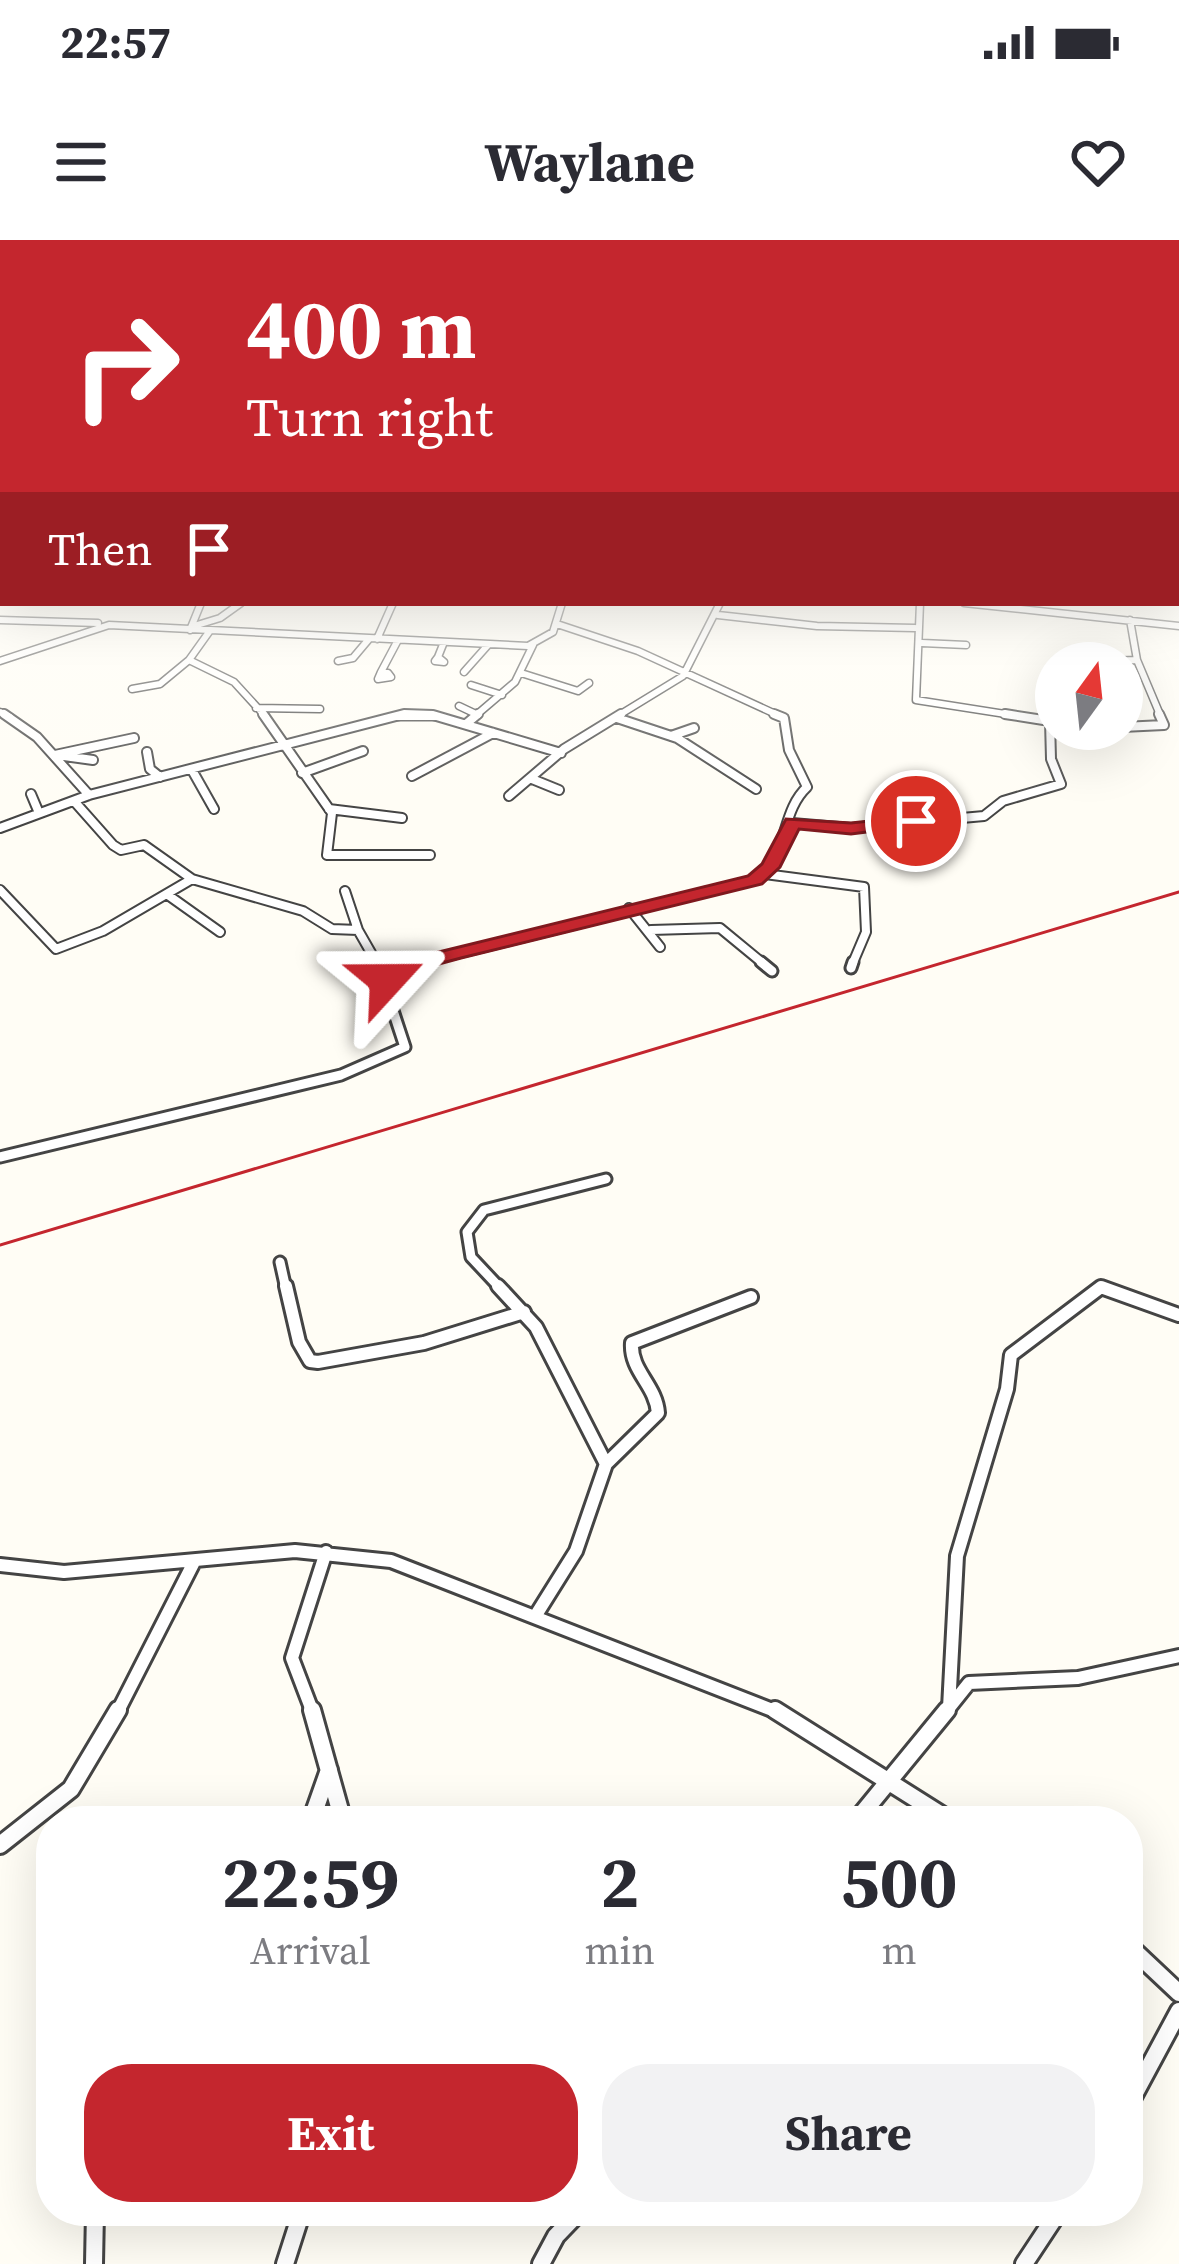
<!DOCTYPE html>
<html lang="en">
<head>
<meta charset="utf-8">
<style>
	body { margin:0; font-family:"Source Serif 4",serif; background:#f2f2f3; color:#2b2b33; height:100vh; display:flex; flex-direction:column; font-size:45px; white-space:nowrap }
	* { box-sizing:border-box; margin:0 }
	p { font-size:39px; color:#7c7c81 }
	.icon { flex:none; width:66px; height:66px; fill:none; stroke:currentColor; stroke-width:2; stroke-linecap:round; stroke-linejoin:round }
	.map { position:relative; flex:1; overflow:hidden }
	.details { position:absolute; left:36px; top:1566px; width:1107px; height:420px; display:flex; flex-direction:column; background:#fff; border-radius:48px; box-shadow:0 12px 48px #0002 }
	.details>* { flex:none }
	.banner { position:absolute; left:0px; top:0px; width:1179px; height:366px; box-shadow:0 12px 48px #0002; background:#c4262e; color:#fff; overflow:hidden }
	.needle { width:78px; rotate:15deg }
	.fabs { position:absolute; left:1035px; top:402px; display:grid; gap:24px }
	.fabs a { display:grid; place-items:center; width:108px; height:108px; border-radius:50%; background:#fff; box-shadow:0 12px 48px #0002; font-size:60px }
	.pin { position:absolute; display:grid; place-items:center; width:102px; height:102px; color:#fff; margin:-51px; border:6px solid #fff; border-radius:50%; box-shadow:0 3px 12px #0007 }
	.me { position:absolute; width:132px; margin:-66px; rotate:66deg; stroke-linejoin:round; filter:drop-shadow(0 0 9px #0008) }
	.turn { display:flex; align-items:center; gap:42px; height:252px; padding:0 48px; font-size:54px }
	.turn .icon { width:156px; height:156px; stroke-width:2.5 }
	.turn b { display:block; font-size:84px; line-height:102px }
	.then { display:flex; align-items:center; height:114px; padding:0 48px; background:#0003; gap:24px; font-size:45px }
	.eta { display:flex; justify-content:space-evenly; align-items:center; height:204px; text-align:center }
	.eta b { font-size:72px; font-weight:700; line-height:84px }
	.cta { display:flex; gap:24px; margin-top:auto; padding:24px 48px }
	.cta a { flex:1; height:138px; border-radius:48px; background:#c4262e; color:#fff; font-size:48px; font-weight:700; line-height:138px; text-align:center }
	.cta a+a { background:#f2f2f3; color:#2b2b33 }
	.status { display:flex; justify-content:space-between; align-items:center; height:84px; padding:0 60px; background:#fff; direction:ltr }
	.status svg { height:33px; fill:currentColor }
	header { display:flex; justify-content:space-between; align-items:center; height:156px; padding:0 48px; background:#fff; font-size:54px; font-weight:700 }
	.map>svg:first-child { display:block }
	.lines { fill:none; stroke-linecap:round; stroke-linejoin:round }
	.minor-far4-casing { stroke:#444; stroke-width:9 }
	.minor-far3-casing { stroke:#444; stroke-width:12 }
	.minor-far2-casing { stroke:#444; stroke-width:15 }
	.minor-far1-casing { stroke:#444; stroke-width:18 }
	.minor-casing { stroke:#444; stroke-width:22 }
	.minor-far4 { stroke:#fff; stroke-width:6 }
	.minor-far3 { stroke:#fff; stroke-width:8 }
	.minor-far2 { stroke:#fff; stroke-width:9 }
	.minor-far1 { stroke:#fff; stroke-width:12 }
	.minor { stroke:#fff; stroke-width:16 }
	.rail { stroke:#c4262e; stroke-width:3 }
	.route { fill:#c4262e; stroke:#7f191e; stroke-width:3 }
</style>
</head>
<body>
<div class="status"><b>22:57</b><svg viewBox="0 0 49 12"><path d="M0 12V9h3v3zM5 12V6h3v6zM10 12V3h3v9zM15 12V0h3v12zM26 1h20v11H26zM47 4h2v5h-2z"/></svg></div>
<header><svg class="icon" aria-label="menu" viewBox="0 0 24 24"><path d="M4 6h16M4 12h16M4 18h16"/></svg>Waylane<svg class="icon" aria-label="heart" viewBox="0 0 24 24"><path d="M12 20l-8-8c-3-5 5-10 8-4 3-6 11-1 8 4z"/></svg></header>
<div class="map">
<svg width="1179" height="2024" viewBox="0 0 1179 2024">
	<rect width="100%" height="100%" fill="#fffdf5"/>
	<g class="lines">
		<g class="minor-far4-casing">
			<path id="minor-far4" d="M920,363L916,460L1024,477
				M964,363L1179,386
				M718,375L817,386L915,388
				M0,380L98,383
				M1130,380L1137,420L1161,477
				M557,384L638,411L782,477
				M194,386L220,378L241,363
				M190,390L201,363
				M209,392L189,420L234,442L266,477
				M377,399L393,363
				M922,403L966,405
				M438,417L444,422L435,421Z
				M438,417L444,402
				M0,421L109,385L528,406L553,392L562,363
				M338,421L353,418L369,399
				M1105,421L1137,420
				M381,432L398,400
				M381,432L388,433L391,437L378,439Z
				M464,432L488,405
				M521,433L578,451L589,443
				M471,445L502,455
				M132,449L160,444L189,420
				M459,466L478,475
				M256,468L320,469
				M0,472L10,477
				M392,477H440
				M474,477L515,442L533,405
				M616,477L683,436L720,363"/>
		</g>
		<g class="minor-far3-casing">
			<path id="minor-far3" d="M4,474L37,497L89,555
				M263,474L332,573L327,615H430
				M1005,474L1056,482
				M617,478L677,498L756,549
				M466,484L478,474
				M1122,487L1164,485L1159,474
				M671,496L694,488
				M147,512L150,529L160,537
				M55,515L134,498
				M64,516L93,520
				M192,530L214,569
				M302,533L363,511
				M412,536L493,493
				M532,539L559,550
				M31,554L39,573
				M509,556L564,509L621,474
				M329,569L402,578
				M792,583L851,588L984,576L1003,561L1061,544L1051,519L1050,481
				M0,588L89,555L404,474L433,475L561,513
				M765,634L864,647L866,692L852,725
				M192,639L303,671L332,689L358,690L378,725
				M0,650L56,709L103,691L192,639L144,605L121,610L113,605L74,561
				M345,651L358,690
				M168,655L220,692
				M629,668L660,707
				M651,690L720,688L765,725
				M412,725L755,640C789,615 780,572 807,547L789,510L784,478L774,474"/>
		</g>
		<g class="minor-far2-casing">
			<path id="minor-far2" d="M761,722L772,731
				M851,728L853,722
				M387,740L421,722
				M0,917L341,835L405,807L377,722
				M280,1022L286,1049
				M501,1049L471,1017L467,992L484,970L606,939
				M1098,1049H1108"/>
		</g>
		<g class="minor-far1-casing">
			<path id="minor-far1" d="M286,1046L299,1102L310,1121L318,1122L424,1103L524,1072
				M498,1046L536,1087L606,1224L576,1311L536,1375
				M606,1224L658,1173C656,1145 630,1131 632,1103L751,1057
				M0,1325L64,1332L295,1311L391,1321L780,1473
				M949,1468L957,1316L1007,1149L1011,1115L1101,1047L1179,1075
				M117,1473L194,1322
				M313,1473L292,1418L326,1312
				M945,1473L969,1443L1078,1438L1179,1416"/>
		</g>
		<g class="minor-casing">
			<path id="minor" d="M312,1470L343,1581
				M775,1470L951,1581
				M311,1581L329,1530
				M856,1581L947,1470
				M0,1605L71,1549L118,1470
				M1128,1705L1179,1753
				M1128,1866L1179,1771
				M94,2024L95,1971
				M285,2024L302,1971
				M541,2024L556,1996L580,1971
				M1024,2024L1059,1971"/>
		</g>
		<use href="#minor-far4" class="minor-far4"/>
		<use href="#minor-far3" class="minor-far3"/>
		<use href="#minor-far2" class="minor-far2"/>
		<use href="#minor-far1" class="minor-far1"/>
		<use href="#minor" class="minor"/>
		<path class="rail" d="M0,1005L1179,652"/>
	</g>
	<linearGradient id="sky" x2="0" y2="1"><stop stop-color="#95c6ee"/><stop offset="0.5" stop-color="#fffefa"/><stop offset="1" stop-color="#fffefa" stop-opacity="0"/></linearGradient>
	<rect width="1179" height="569" fill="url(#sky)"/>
	<path class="route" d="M916,576L925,581L922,585L851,594L799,589L780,627L762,644L461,718L413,731L387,747L376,740L398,722L748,636L762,624L786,579L851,583Z"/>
</svg>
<div class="fabs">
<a><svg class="needle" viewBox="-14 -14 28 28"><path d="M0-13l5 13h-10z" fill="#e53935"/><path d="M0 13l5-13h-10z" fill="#7c7c81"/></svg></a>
</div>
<div class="pin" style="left:916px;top:581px;background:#d93025"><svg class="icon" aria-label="arrive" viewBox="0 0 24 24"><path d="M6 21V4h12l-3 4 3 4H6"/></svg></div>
<svg class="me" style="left:387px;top:740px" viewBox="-20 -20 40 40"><path d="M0-17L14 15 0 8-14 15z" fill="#c4262e" stroke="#fff" stroke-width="4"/></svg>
<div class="banner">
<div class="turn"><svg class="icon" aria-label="right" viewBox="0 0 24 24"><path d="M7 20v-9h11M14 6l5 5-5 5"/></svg><div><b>400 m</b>Turn right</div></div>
<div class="then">Then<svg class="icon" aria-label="arrive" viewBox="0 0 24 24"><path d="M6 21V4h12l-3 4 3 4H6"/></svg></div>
</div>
<section class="details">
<div class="eta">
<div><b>22:59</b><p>Arrival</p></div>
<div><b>2</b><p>min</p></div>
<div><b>500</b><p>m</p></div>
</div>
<div class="cta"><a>Exit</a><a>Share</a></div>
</section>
</div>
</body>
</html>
